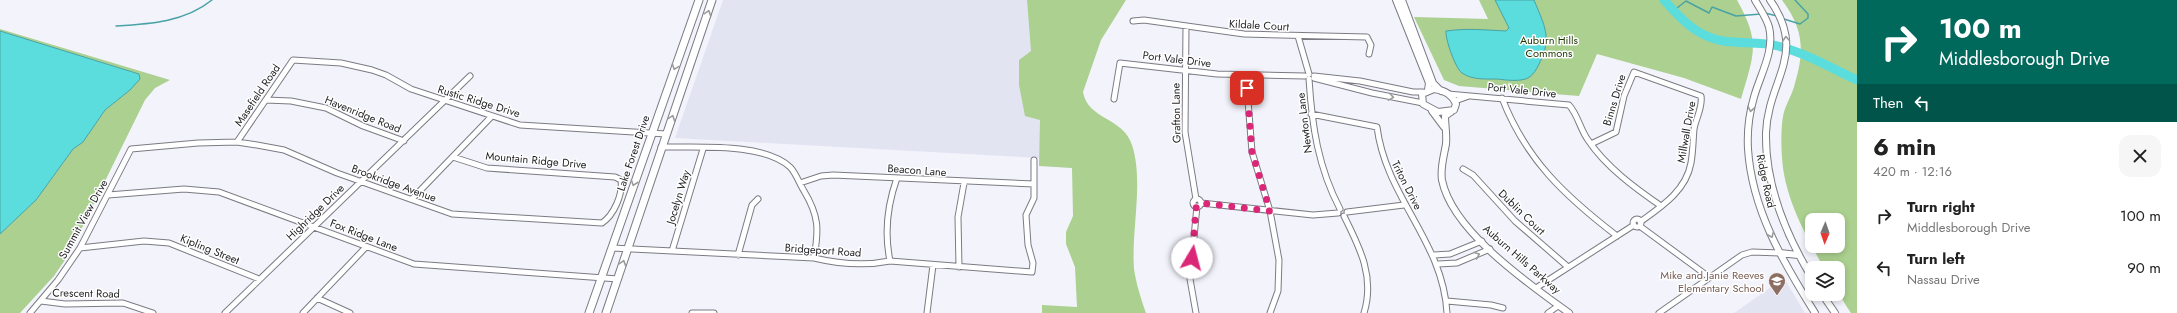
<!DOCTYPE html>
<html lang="en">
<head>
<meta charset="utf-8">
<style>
	body { margin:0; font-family:Jost,sans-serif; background:#f6f6f6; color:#222; height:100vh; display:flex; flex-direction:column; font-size:15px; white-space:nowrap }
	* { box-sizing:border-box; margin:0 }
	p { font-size:13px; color:#767676 }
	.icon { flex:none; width:22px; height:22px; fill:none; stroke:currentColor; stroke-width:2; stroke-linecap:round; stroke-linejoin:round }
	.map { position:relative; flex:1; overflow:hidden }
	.sheet { display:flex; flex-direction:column; background:#fff; width:320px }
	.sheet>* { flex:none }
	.top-card { background:#00695c; color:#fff; overflow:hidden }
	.needle { width:26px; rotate:182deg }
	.controls { position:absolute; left:1805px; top:213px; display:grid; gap:8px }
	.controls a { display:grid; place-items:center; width:40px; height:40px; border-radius:8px; background:#fff; box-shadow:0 2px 6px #0003; font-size:20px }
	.pin { position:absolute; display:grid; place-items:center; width:34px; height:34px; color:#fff; margin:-17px; border-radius:8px; box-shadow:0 2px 6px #0006 }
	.me { position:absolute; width:44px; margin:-22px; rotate:8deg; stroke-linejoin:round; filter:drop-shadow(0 0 3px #0008) }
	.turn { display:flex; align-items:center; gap:14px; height:84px; padding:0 16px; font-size:18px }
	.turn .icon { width:52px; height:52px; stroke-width:2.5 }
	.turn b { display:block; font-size:28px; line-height:34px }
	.then { display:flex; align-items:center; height:38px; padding:0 16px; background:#0003; gap:8px; font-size:15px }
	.round { display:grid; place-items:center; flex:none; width:42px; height:42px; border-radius:12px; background:#f6f6f6 }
	.head { display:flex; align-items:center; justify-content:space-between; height:68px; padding:0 16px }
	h1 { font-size:24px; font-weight:700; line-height:30px }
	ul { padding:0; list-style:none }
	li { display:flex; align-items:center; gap:12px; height:52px; padding:0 16px }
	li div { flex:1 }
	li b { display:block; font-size:15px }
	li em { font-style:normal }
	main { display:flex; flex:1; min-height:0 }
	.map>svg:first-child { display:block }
	.built { fill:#e2e4f2 }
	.green { fill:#abd08f; fill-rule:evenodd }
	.water { fill:#5bdcdd; stroke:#49a3a5 }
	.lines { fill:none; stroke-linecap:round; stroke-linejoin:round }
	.stream { stroke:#49a3a5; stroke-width:1.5 }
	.river { stroke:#5bdcdd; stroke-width:9 }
	.minor-casing { stroke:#7b7b83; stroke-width:7 }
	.tertiary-casing { stroke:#7b7b83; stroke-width:8 }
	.secondary-casing { stroke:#7b7b83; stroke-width:9 }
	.minor { stroke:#fff; stroke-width:5 }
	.tertiary { stroke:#fff; stroke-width:6 }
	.secondary { stroke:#fff; stroke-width:7 }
	.oneway { stroke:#9a9a9b }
	.route { stroke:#db2777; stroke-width:7; stroke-dasharray:0 12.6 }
	.labels { text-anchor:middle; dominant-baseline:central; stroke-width:3; stroke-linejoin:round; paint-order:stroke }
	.street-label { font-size:11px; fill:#1e1e21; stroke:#fff }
	.park-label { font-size:11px; fill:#1d3700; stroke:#fff }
	.education-label { font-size:11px; fill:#785e54; stroke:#fff; text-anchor:end }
</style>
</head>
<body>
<main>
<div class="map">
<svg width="1857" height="313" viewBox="0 0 1857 313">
	<rect width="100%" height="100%" fill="#f3f3fc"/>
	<path class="built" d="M723,0H1027L1040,120V158L675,138Z
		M1784,278L1805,313H1734Z"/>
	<path class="green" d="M1027,0H1126L1101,40L1083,92C1088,120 1123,117 1132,145C1144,181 1131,231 1134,269C1136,283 1141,299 1146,313H1042V305L1077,307L1075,267L1066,244V232L1073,216L1072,168L1039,166L1040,120L1025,116L1019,85V60L1031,51Z
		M1479,0H1737C1761,43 1754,54 1741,99L1684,78L1597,54L1579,96L1459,86L1444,80L1414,17L1488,19Z
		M1782,0H1857V313H1851C1838,294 1838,290 1838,268H1824C1805,235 1784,196 1782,157C1781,146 1781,122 1784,112C1787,102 1793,93 1795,83C1805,50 1803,28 1782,0ZM1812,220H1838V246H1812Z
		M0,29L170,80L155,88L145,100L69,254L54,276L20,313H0V234L36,200L73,149L83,142L105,110L130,90L139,74L0,31Z"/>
	<path class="water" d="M1495,0H1534C1544,25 1553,38 1539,64C1537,69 1533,75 1528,78C1520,82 1506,80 1497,79C1485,79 1472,80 1462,73C1455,68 1445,38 1446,31C1467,28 1486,30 1506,31L1509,28Z
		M0,31L139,74L140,79L130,90L105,110L83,142L73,149L36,200L0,234Z"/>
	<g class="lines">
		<path class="stream" d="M1670,6L1677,8L1686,1L1709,13L1712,7L1736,16L1761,14
			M1765,13L1777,16
			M1784,19L1800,24L1808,18V14L1795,0
			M116,26C150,24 185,22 212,0"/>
		<path class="river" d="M1664,0C1681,19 1696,36 1723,41C1741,44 1761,41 1778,46C1806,53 1831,68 1857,80"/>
		<g class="minor-casing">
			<path id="minor" d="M1133,21L1144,20L1244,34L1367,37L1371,45L1369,54
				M1186,26L1185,132L1196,199
				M1298,36L1309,74
				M1246,75L1252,152L1270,211L1279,260L1278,291L1270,313
				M1314,76L1360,81L1413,92H1423
				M1314,78L1372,93L1423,103
				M1309,79C1312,126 1318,167 1340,209
				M1448,94L1569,105C1578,115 1580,129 1588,140C1606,167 1635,188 1661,206
				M1502,98C1526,160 1565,196 1617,236
				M1114,99L1120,63L1217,74L1305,76
				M266,100L291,101L326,108L363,126L404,141
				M1455,101L1469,96
				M1311,114L1377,127C1386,198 1443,241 1447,313
				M237,142L293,60L341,63L372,70L386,75L411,89L520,125L666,134
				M1591,144L1616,132L1624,96L1634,72L1701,96C1703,107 1696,118 1694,129C1693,140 1693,152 1691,163C1686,191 1661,207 1640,222
				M661,147C696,148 763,142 790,167C796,173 799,183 804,191C819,216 819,229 814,258
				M1463,169L1473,175L1515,221L1568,267
				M800,183L821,176L833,175L1034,184
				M108,195L184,189L219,192L414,264L618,279
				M1193 203a4 4 0 1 1 8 0a4 4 0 1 1-8 0Z
				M412,199L491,117
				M1201,203L1313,215L1338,213
				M1347,212L1404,205
				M1344,216C1360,248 1375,277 1364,313
				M1633 223a4 4 0 1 1 8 0a4 4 0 1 1-8 0Z
				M1641,227L1709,277
				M80,248L144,241L169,243L259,279
				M612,248L814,258C839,264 865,266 890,261L1032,272L1033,263L1028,245L1026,215L1034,198V160
				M672,251L703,149
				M738,255L752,205L758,199
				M1434,255L1450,254L1482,241
				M890,261C884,232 887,206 897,178
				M1438,264L1457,263L1490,249
				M959,267L958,217L964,183
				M1536,288L1634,225
				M317,298L350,313
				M41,301L65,304L123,303L153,313
				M1447,301L1491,305L1503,308
				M30,313L58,280L80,248L131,149L198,143L237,142L257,145L284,150L337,173L452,214L602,223C614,215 623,194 621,180L615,177L487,168L453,157
				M225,313L470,76
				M303,313L366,247
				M692,313H714
				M927,313L933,265
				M1196,313L1190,279L1197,206
				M1548,313L1558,306
				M1659,313L1742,255L1752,252L1780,253"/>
		</g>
		<g class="tertiary-casing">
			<path id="tertiary" d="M1396,0L1429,83L1428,90
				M1402,0L1433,83L1441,91
				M1755,0C1760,9 1766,17 1769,27C1775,51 1760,75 1754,97C1749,114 1747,131 1748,149C1752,210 1783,262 1815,313
				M1770,0C1808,54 1768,79 1766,133C1765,184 1786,235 1812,278
				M1434,89C1444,90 1452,94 1456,104L1454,110L1438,112L1423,104L1422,94Z
				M1432,111L1444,127
				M1451,112L1445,116C1445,125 1447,134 1446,144C1444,156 1440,168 1442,180C1452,231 1529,284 1569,313
				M1780,253L1798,255
				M1822,294L1835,313"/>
		</g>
		<g class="secondary-casing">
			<path id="secondary" d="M589,313L699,0
				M606,313L712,0"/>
		</g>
		<use href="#minor" class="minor"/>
		<use href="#tertiary" class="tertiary"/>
		<use href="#secondary" class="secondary"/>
	</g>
	<defs><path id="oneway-chevron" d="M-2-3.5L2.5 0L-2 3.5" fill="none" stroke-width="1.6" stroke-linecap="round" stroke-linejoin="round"/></defs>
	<g class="oneway">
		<use href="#oneway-chevron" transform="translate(708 13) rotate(-72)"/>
		<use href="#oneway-chevron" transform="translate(1786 39) rotate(-93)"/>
		<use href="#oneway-chevron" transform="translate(675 67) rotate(110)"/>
		<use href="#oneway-chevron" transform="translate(1391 97) rotate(9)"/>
		<use href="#oneway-chevron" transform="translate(1751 109) rotate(100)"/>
		<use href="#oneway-chevron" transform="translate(672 118) rotate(-70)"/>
		<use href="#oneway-chevron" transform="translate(634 183) rotate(109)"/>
		<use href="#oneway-chevron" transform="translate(1771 235) rotate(67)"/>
		<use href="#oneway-chevron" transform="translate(1477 255) rotate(-22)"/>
		<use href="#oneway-chevron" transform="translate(623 263) rotate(-72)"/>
	</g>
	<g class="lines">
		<path class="route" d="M1192,258L1196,208L1201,203L1270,211L1252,152L1247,88"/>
	</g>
	<defs>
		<g id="school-pin" transform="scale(0.9)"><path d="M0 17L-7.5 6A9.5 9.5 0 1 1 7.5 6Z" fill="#8d6e63" stroke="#fff"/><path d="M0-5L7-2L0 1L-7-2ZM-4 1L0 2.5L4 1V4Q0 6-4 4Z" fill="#fff"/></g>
	</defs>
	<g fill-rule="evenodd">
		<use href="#school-pin" x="1777" y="281"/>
	</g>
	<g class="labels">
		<g class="street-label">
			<text transform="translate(1259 25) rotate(3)">Kildale Court</text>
			<text transform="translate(1177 59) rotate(7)">Port Vale Drive</text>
			<text transform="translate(1522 90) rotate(6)">Port Vale Drive</text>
			<text transform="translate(257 95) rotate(-56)">Masefield Road</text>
			<text transform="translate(1614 100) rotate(-73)">Binns Drive</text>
			<text transform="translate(479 101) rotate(17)">Rustic Ridge Drive</text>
			<text transform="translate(1176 113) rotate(-91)">Grafton Lane</text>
			<text transform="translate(363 114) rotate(22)">Havenridge Road</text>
			<text transform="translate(1304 123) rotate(-97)">Newton Lane</text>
			<text transform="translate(1686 132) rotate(-80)">Millwall Drive</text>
			<text transform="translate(633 153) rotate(-71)">Lake Forest Drive</text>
			<text transform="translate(536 160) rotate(5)">Mountain Ridge Drive</text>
			<text transform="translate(917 170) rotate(4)">Beacon Lane</text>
			<text transform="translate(1766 181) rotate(78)">Ridge Road</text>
			<text transform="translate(394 183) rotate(20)">Brookridge Avenue</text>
			<text transform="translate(1407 185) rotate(63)">Triton Drive</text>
			<text transform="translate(678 197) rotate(-73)">Jocelyn Way</text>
			<text transform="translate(315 212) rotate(-44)">Highridge Drive</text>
			<text transform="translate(1522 212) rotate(44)">Dublin Court</text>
			<text transform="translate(83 219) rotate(-61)">Summit View Drive</text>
			<text transform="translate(364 235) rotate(21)">Fox Ridge Lane</text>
			<text transform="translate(210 249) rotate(22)">Kipling Street</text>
			<text transform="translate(823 250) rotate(4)">Bridgeport Road</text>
			<text transform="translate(1522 259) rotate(41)">Auburn Hills Parkway</text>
			<text transform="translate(86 293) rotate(1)">Crescent Road</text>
		</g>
		<g class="park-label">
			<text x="1549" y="40">Auburn Hills<tspan x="1549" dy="13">Commons</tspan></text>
		</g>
		<g class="education-label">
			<text x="1764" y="275">Mike and Janie Reeves<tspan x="1764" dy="13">Elementary School</tspan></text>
		</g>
	</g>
</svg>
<div class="controls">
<a><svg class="needle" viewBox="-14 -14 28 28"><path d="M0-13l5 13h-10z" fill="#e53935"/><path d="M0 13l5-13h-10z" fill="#767676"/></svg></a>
<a><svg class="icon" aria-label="layers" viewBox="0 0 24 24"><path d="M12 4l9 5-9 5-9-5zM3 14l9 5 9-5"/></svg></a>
</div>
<div class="pin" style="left:1247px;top:88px;background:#d93025"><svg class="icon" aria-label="arrive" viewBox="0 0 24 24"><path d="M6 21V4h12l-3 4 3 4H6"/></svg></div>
<svg class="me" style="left:1192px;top:258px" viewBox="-20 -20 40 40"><circle r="19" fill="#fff"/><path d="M0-13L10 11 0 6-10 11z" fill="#db2777"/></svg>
</div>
<section class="sheet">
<div class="top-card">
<div class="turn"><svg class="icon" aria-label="right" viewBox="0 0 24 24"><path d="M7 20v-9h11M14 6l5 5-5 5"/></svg><div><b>100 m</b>Middlesborough Drive</div></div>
<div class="then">Then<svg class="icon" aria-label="left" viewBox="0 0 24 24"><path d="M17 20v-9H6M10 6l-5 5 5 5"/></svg></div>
</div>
<div class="head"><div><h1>6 min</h1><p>420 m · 12:16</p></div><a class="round"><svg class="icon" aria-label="close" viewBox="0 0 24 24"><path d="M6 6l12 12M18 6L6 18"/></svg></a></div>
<ul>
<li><svg class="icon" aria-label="right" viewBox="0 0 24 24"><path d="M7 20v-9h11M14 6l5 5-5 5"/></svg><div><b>Turn right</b><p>Middlesborough Drive</p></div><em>100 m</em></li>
<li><svg class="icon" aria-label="left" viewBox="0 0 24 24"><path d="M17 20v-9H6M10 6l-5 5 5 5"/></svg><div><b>Turn left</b><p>Nassau Drive</p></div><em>90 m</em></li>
</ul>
</section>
</main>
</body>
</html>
